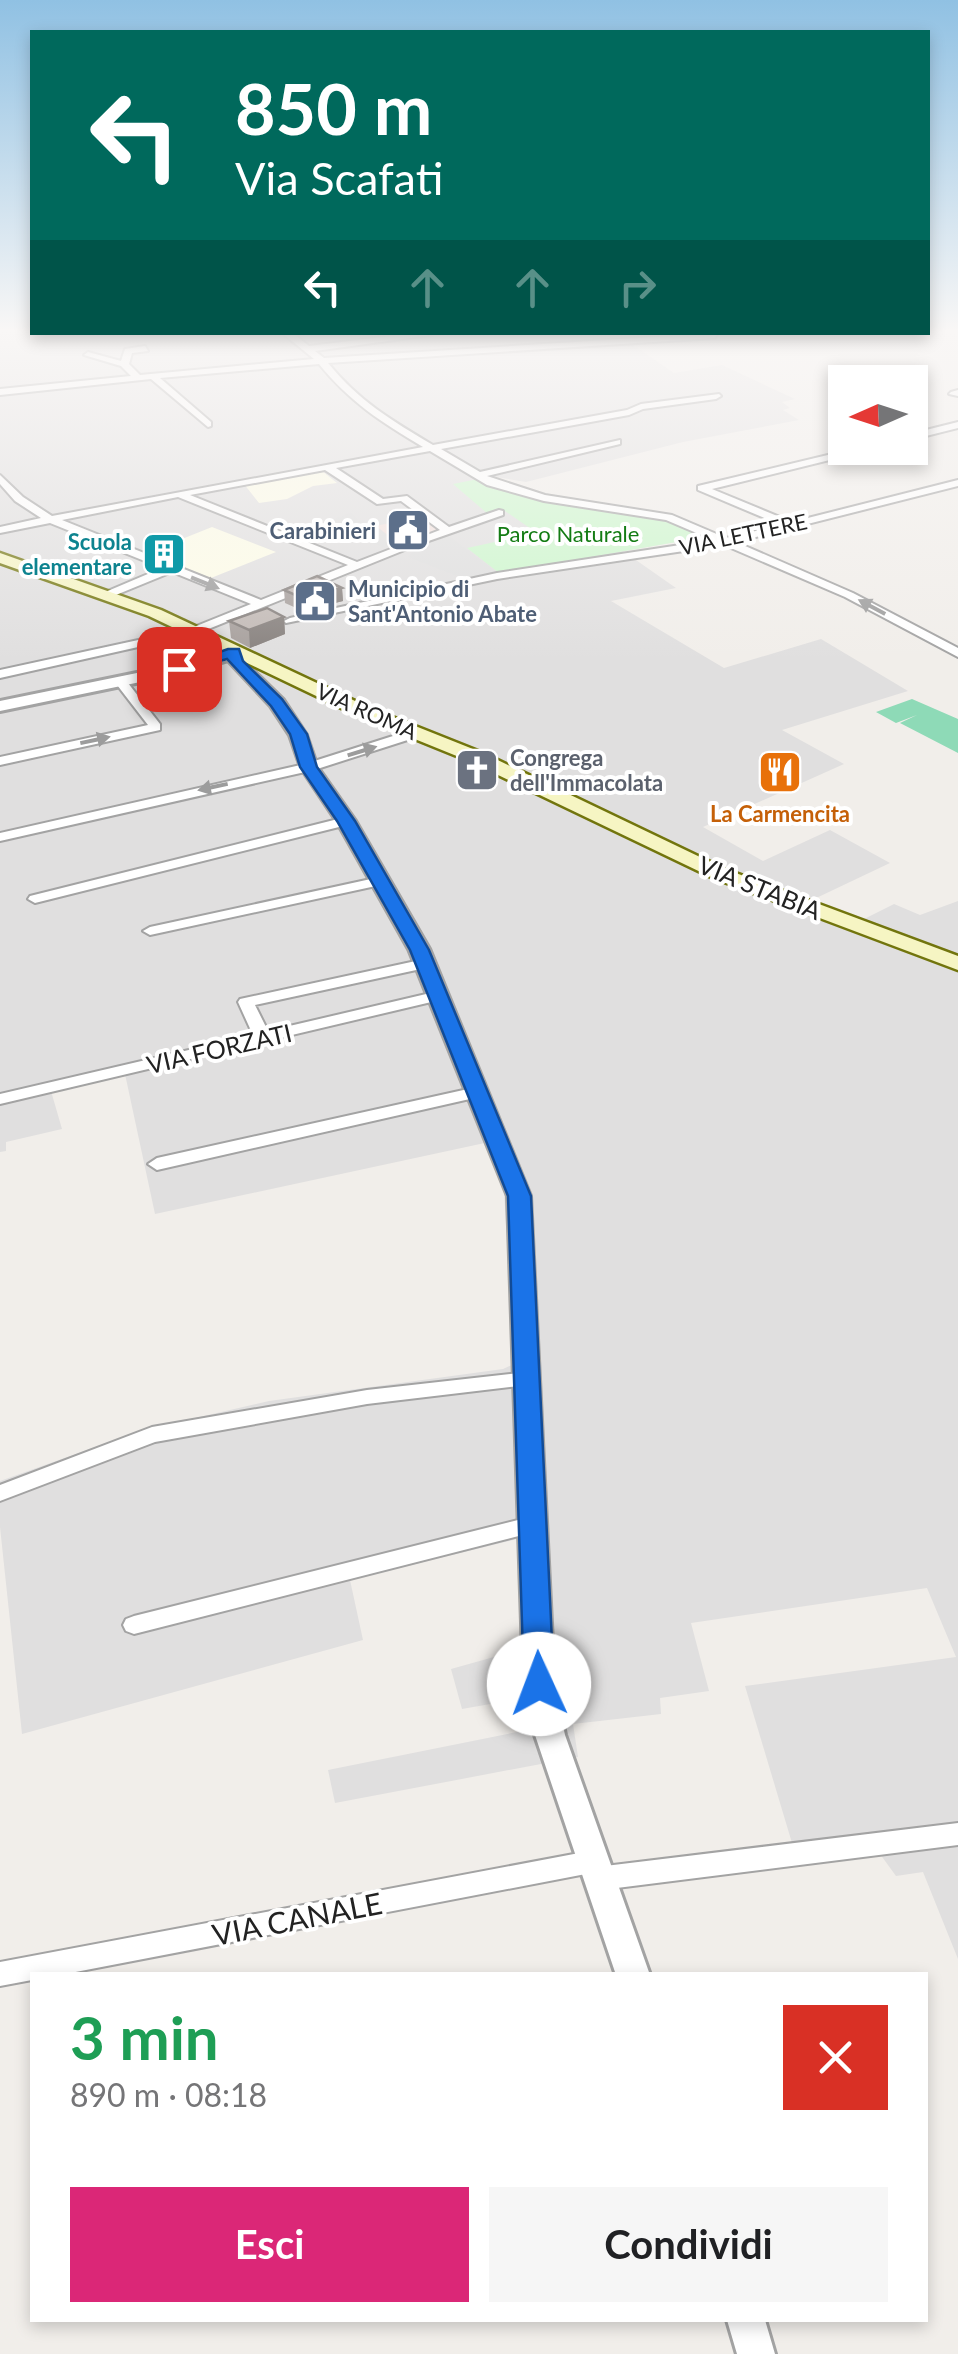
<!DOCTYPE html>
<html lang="it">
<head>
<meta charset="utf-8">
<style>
	body { margin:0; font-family:Lato,sans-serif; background:#f6f6f6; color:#202124; height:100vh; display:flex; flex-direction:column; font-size:38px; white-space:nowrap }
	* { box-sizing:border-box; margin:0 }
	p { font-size:32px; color:#757577 }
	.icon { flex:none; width:55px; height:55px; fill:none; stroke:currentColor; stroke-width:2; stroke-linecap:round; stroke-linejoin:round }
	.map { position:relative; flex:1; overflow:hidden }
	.panel { position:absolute; left:30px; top:1972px; width:898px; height:350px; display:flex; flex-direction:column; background:#fff; border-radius:0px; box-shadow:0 5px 15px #0003 }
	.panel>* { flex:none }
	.banner { position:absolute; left:30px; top:30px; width:900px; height:305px; border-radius:0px; box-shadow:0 5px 15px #0003; background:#00695c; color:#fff; overflow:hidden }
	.needle { width:65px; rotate:267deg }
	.controls { position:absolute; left:828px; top:365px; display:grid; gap:20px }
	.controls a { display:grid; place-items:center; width:100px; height:100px; border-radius:0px; background:#fff; box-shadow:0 5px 15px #0003; font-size:50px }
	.pin { position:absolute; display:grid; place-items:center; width:85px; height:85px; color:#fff; margin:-42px; border-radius:20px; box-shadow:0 5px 15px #0006 }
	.me { position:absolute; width:110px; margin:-55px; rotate:358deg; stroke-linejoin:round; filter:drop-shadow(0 0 8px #0008) }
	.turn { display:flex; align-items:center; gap:35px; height:210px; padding:0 40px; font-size:45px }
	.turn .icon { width:130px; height:130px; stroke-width:2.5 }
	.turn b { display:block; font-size:70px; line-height:85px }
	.lanes { display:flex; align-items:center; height:95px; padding:0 40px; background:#0003; justify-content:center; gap:50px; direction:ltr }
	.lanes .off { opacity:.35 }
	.round { display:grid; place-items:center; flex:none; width:105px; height:105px; border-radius:0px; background:#f6f6f6 }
	.overview { display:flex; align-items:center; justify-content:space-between; height:170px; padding:0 40px }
	h1 { font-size:60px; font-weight:700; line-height:75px; color:#1e9e55 }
	.primary-button { display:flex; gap:20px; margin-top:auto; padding:20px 40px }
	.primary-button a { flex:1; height:115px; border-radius:0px; background:#db2777; color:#fff; font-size:40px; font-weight:700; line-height:115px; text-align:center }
	.primary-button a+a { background:#f6f6f6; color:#202124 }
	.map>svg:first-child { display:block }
	.residential { fill:#e0dfdf }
	.education { fill:#fdfce7 }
	.military { fill:#f2e2de }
	.park { fill:#cbf7cb }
	.pitch { fill:#8edab7 }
	.parking { fill:#dedede }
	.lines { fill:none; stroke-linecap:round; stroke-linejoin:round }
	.minor-casing { stroke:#a3a3a3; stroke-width:4 }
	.tertiary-casing { stroke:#a3a3a3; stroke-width:6 }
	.secondary-casing { stroke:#72750d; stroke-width:5 }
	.minor { fill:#fff; fill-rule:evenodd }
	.tertiary { fill:#fff; fill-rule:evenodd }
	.secondary { fill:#f6f5c3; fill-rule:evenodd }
	.wall { fill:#a7a09d }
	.shaded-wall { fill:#88827f }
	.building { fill:#c2bab6; stroke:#88827f; stroke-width:2.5 }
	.oneway { fill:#9c9c9c }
	.route { fill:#1a73e8; stroke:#114b97; stroke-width:2.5 }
	.labels { text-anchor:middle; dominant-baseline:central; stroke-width:8; stroke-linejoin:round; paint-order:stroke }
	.far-service-label { font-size:22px; font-weight:bold; fill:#4e5e75; stroke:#fff; text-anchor:end }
	.far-park-label { font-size:22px; fill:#147c14; stroke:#fff }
	.far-street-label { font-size:22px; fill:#222; stroke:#fff }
	.far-culture-label { font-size:22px; font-weight:bold; fill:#0d838f; stroke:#fff; text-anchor:end }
	.far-worship-label { font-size:22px; font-weight:bold; fill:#5b616d; stroke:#fff; text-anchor:start }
	.far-food-label { font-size:22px; font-weight:bold; fill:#c56008; stroke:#fff }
	.street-label { font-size:25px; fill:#222; stroke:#fff }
	.near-street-label { font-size:30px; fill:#222; stroke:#fff }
</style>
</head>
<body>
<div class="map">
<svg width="958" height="2354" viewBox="0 0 958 2354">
	<rect width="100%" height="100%" fill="#f1eeea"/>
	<path class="residential" d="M0,332L708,333L712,336L629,342L674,373L722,365L795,399L782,402L790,408L783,410L799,420L683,442L526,482L490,476L480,479L547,500L662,519L705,537L623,551L676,588L611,601L724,668L821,639L908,691L782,730L844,764L703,827L763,861L830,830L890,863L812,900L864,919L894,904L920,915L958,901V1959L923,1872L896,1876L880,1854L798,1863L745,1686L956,1657L927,1588L691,1623L709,1691L660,1698L661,1714L573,1724L578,1757L335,1803L328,1770L537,1728L530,1697L462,1709L451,1669L530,1647L525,1537L350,1580L363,1640L22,1734L0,1527V1481L143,1430L269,1401L503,1369L514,1364L503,1173L494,1141L155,1214L125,1074L51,1091L62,1129L6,1142V1151L0,1152Z"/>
	<path class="education" d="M322,471L337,483L313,486L287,499L259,503L244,484Z
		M212,527L276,552L211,578L147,553Z"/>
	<path class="military" d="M422,516L439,530L399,544L376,526Z"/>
	<path class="park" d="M478,479L547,500L662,519L705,537L499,573L467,548L537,533L505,511L488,514L453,484Z"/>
	<path class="pitch" d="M912,699L958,719V753L900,723L917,715L896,723L876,712Z"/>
	<path class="parking" d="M350,513L367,528H378L399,544L387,549L324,523Z
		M442,531L496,572L465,579L408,557L414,552L404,549Z"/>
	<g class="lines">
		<g class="minor-casing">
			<path id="minor" d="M281,332H291L309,346L424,332H453L315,351L324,358L718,333L715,338L328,363C360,402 391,420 433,445L627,410L641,404L719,394L721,396L716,399L643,409L629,415L441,449L480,472L620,440V444L487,476L545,495L672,515L726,538L781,525L698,490V486L857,448H871L870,450L712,489L792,522L958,480V486L736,542L853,593L958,648V657L845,597L724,545L497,579L286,623L284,621L290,618L497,573L713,540L666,520L544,501L487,485L430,451L336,468L383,499L407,496L449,527L499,510L503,511V515L417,545L196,634L0,678V670L189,629L251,604L172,572L111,597H103V593L162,568L50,523L0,533V527L41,518L15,501L0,484V475L23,497L52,516L423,447C381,422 350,402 319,364L160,378L211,422V426L208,427L151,379L0,395V389L131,376L121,366L84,355L88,352L121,361L125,349L145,346L148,351L132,353L129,364L140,375L314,359ZM325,470L377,504L401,501L440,530L357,562L190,495ZM178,497L348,565L261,600L62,520Z
				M958,390V396L949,394L951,392Z
				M958,422V428L910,440V434Z
				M120,677L124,678L160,724V730L0,765V757L148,725L114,681Z
				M415,729L420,730V736L314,770L0,841V833L305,764Z
				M346,817L351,818V824L35,903L28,899L30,896Z
				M380,877L387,881L385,884L150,935L143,931L150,927Z
				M425,959L433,964L430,967L255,1005L268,1031L439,991L444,993L447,996L444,999L0,1104V1094L253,1035L238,1002L240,999Z
				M477,1087L485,1092L483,1096L157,1170L148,1164L157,1158Z
				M528,1372L535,1374L538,1379L535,1384L367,1404L155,1442L0,1501V1485L152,1427L367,1390Z
				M534,1516L542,1518L545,1524L542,1530L134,1634L126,1631L123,1625L126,1619L134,1616Z
				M958,1823V1845L601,1890L592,1886L588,1878L591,1873L60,1975H32V1980L0,1986V1962L595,1850L604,1853L607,1861L605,1866Z"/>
		</g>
		<g class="tertiary-casing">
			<path id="tertiary" d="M234,648L239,650L243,661L283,700L306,735L317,767L355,821L429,949L530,1196L554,1684L565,1735L650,1975H616L535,1735L524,1684L508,1196L409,949L337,821L301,767L290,735L271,706L228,660L179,674L0,711V701L176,665Z
				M727,2320H765L775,2354H737Z"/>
		</g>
		<g class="secondary-casing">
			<path id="secondary" d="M0,553L161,610L370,708L483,753L725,869L958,956V970L711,877L469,761L358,716L149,616L0,563Z"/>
		</g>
		<use href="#minor" class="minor"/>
		<use href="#tertiary" class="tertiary"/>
		<use href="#secondary" class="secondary"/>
	</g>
	<path class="wall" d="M342,588L343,601L303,611L285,603L284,590Z
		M284,617L285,634L250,648L231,638L229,621Z
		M462,759L486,764V773L476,776L462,768Z"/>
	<path class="shaded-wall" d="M342,588L343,601L303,611L302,598Z
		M284,617L285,634L250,648L249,630Z
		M486,764V773L476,776V767Z"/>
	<path class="building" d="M317,576L342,588L302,598L284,590Z
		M267,608L284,617L249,630L229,621Z
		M469,756L486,764L476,767L462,759Z"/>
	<defs><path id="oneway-solid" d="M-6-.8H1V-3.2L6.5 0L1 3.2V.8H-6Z" transform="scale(2.5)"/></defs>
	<g class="oneway">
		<use href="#oneway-solid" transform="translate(205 583) rotate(22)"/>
		<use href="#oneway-solid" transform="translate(872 607) rotate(-152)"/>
		<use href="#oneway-solid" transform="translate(95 740) rotate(-12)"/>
		<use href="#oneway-solid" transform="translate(362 751) rotate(-17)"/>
		<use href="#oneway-solid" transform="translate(213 787) rotate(168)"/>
	</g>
	<linearGradient id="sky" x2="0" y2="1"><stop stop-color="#90c1e3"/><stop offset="0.5" stop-color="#f9f7f6"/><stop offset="1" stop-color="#f9f7f6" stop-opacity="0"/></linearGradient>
	<rect width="958" height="661" fill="url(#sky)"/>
	<path class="route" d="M228,649H239L243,661L282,699L307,734L317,767L355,821L429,950L531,1196L554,1684L550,1693L539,1697L529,1693L524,1684L508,1196L410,950L337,821L300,767L290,734L271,706L227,659L179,673L171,669Z"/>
	<defs>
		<g id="civic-square" transform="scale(2.25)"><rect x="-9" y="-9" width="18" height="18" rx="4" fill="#5c6f8a" stroke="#fff"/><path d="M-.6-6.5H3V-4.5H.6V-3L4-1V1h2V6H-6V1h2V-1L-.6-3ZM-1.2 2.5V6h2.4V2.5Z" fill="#fff"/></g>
		<g id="building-square" transform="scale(2.25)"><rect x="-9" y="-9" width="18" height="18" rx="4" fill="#0f9aa8" stroke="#fff"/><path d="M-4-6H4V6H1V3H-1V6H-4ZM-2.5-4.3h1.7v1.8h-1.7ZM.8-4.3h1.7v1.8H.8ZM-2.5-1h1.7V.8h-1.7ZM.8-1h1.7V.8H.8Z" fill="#fff"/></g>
		<g id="church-square" transform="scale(2.25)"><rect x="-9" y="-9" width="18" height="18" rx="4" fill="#6b7280" stroke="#fff"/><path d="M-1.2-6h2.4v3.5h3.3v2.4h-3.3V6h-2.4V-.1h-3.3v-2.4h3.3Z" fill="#fff"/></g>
		<g id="restaurant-square" transform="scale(2.25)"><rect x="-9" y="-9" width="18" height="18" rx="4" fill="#e8710a" stroke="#fff"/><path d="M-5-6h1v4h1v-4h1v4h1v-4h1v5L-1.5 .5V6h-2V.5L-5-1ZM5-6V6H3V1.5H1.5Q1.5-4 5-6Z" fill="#fff"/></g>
	</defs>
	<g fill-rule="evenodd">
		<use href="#civic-square" x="408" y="530"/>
		<use href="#building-square" x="164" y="554"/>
		<use href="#civic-square" x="315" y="601"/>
		<use href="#church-square" x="477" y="770"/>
		<use href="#restaurant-square" x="780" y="772"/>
	</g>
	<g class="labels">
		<g class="far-service-label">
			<text x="376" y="530">Carabinieri</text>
			<text x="348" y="588" text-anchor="start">Municipio di<tspan x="348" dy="25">Sant'Antonio Abate</tspan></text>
		</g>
		<g class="far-park-label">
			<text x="568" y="533">Parco Naturale</text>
		</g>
		<g class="far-street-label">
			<text transform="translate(743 534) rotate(-12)">VIA LETTERE</text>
			<text transform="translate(367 711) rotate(24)">VIA ROMA</text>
		</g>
		<g class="far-culture-label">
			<text x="132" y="541">Scuola<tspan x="132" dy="25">elementare</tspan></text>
		</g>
		<g class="far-worship-label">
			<text x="510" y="757">Congrega<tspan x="510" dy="25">dell'Immacolata</tspan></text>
		</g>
		<g class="far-food-label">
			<text x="780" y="813">La Carmencita</text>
		</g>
		<g class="street-label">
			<text transform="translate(760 887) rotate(22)">VIA STABIA</text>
			<text transform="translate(219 1048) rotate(-13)">VIA FORZATI</text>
		</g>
		<g class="near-street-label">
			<text transform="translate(297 1918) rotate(-11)">VIA CANALE</text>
		</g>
	</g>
</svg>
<div class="controls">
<a><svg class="needle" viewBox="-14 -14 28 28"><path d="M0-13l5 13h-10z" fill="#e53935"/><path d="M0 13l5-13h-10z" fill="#757577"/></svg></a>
</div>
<div class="pin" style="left:179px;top:669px;background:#d93025"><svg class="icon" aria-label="arrive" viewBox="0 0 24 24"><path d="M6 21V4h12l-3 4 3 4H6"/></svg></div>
<svg class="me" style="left:539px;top:1684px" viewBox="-20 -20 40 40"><circle r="19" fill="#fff"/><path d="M0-13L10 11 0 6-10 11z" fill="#1a73e8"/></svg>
<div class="banner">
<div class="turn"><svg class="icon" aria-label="left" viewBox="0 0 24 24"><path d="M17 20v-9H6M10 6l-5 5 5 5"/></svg><div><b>850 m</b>Via Scafati</div></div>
<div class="lanes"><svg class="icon" aria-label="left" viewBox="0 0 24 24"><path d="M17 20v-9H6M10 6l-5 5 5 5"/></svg><svg class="icon off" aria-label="ahead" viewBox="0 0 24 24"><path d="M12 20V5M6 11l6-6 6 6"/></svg><svg class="icon off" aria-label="ahead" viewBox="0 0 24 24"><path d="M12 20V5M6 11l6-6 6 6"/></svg><svg class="icon off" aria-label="right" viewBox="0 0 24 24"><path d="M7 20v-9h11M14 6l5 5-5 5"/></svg></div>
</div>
<section class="panel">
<div class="overview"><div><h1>3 min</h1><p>890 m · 08:18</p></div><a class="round" style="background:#d93025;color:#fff"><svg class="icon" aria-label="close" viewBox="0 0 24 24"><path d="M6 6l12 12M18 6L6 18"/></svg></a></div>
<div class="primary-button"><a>Esci</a><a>Condividi</a></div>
</section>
</div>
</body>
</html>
